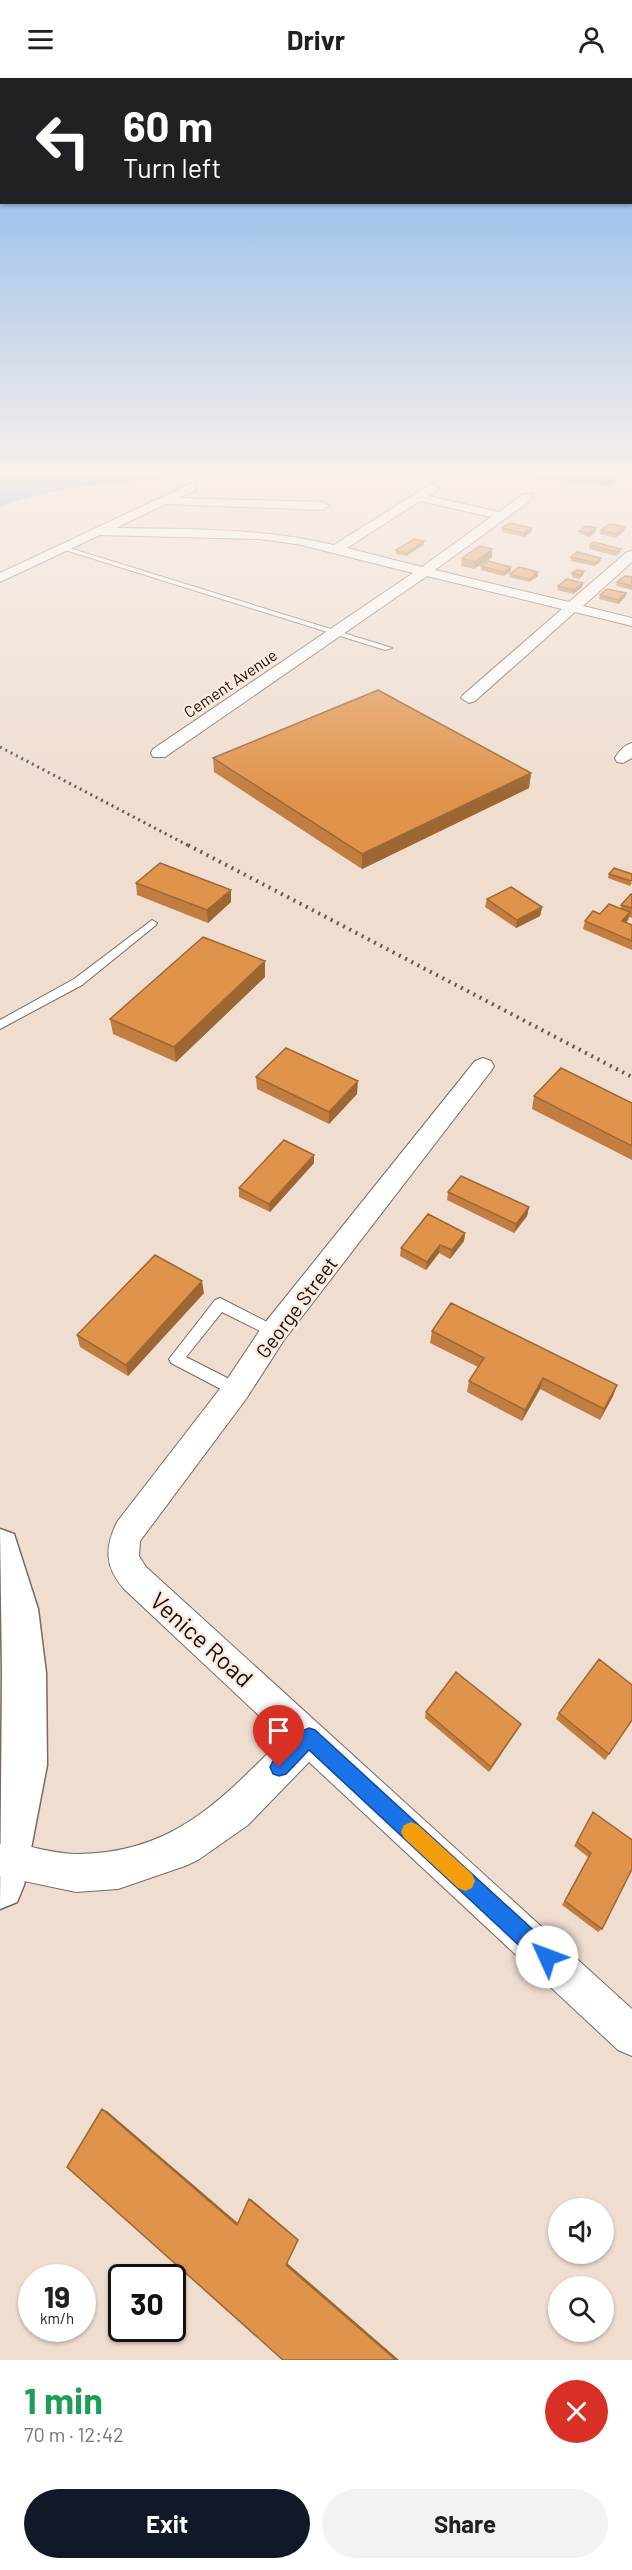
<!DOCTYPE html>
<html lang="en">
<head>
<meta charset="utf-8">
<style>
	body { margin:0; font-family:Barlow,sans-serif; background:#f2f2f2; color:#202124; height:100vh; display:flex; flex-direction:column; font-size:22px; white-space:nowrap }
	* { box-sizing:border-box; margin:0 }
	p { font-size:20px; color:#757577 }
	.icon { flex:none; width:33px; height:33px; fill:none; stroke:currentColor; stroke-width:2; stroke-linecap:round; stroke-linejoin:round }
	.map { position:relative; height:2282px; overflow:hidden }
	.drawer { display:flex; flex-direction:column; background:#fff; flex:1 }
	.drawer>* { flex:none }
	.guide { position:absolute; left:0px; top:0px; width:633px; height:126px; box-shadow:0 2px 4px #0004; background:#202124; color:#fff; overflow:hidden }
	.buttons { position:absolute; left:548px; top:2120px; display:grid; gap:12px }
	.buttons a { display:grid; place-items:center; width:66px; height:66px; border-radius:50%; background:#fff; box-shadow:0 2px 4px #0004; font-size:30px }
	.speed { position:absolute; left:18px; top:2186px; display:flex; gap:12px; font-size:30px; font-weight:700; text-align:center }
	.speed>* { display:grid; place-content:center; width:78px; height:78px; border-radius:50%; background:#fff; box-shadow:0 2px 4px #0004; line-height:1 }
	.speed small { font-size:15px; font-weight:400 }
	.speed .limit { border:3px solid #111; border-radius:9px; background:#fff; color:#111 }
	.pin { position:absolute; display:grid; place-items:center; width:51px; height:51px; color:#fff; margin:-62px -26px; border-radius:50% 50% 50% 0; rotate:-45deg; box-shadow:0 0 6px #0007 }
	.pin .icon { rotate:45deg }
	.me { position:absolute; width:66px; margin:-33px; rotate:313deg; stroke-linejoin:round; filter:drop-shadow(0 0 4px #0008) }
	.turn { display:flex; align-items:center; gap:21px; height:126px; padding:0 24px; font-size:27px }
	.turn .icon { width:78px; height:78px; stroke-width:2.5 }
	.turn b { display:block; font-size:42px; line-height:51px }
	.round { display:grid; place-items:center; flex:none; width:63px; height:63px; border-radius:32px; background:#f2f2f2 }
	.headline { display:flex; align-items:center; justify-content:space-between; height:102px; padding:0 24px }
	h1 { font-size:36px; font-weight:700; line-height:45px; color:#1e9e55 }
	.button { display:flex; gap:12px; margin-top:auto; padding:12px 24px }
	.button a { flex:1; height:69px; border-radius:36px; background:#111827; color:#fff; font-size:24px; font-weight:700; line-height:69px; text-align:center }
	.button a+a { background:#f2f2f2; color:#202124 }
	header { display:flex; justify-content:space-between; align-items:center; height:78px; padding:0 24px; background:#fff; font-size:27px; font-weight:700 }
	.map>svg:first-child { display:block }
	.water { fill:#72a4f2 }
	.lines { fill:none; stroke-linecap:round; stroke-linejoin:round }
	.lane-casing { stroke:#79695e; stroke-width:2 }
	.street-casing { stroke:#79695e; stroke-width:2 }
	.primary-casing { stroke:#79695e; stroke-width:3 }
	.lane { fill:#fff; fill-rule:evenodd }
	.street { fill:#fff; fill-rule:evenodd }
	.primary { fill:#fff; fill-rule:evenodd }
	.rail-far1 { stroke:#625851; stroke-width:3; stroke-dasharray:2 4; stroke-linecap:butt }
	.rail { stroke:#625851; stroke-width:4; stroke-dasharray:2 5; stroke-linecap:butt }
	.wall { fill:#c17e40 }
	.shaded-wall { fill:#9d6734 }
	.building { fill:#e0934b; stroke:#9d6734; stroke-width:1.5 }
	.route { fill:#1a73e8; stroke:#114b97; stroke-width:1.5 }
	.slow { fill:#f59e0b }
	.labels { text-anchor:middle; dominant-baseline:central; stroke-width:5; stroke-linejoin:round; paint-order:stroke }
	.far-street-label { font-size:16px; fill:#120c08; stroke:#fdeadd }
	.street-label { font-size:20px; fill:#120c08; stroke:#fdeadd }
	.near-street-label { font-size:24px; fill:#120c08; stroke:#fdeadd }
</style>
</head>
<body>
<header><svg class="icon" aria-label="menu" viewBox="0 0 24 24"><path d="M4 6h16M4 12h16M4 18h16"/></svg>Drivr<svg class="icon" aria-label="person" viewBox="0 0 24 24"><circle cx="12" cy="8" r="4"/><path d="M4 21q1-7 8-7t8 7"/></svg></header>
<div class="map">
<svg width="632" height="2282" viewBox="0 0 632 2282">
	<rect width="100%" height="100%" fill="#efddd0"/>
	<path class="water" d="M0,397H210C141,405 65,403 0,429Z
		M487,397H626L611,408Z"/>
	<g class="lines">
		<g class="lane-casing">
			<path id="lane" d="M59,468H63L392,570L385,572L59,470Z
				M152,842L157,845L156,847L82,907L0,951V942L74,901Z
				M220,1220L279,1250L281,1254L279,1258L274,1260L222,1234L186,1279L241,1307L244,1312L241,1317L236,1319L171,1285L169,1281L215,1222Z"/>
		</g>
		<g class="street-casing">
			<path id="street" d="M192,405L196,406V412L179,420L323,424L329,428L323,432L166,426L116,450C189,451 262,450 334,467L429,407L433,406L439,410L429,418L499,434L523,416H531V422L435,492L569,524L627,474L632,473V484L583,528L632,540V548L575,534L475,623L469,625L461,620L463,617L562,531L427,498L165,679H153L151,675L153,671L413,495L297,466L259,461L100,457L0,504V495ZM420,423L491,439L422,489L347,470Z
				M632,665V680L623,685L617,684L615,680C619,673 624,667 632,665Z
				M483,980L491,983L494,988L491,993L284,1262L246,1321L140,1463L139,1478L146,1489L632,1931V1978L618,1972L309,1684L248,1747L198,1782L185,1788L118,1811L76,1814L0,1798V1766L6,1763C29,1768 55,1776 78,1776C174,1775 221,1722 283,1660L124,1511C104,1488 105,1469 117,1444L226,1303L264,1246L475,983Z"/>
		</g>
		<g class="primary-casing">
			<path id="primary" d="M0,1451L14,1456L38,1531L46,1595L47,1687L24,1807L17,1824L0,1831L2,1595Z"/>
		</g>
		<use href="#lane" class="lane"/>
		<use href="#street" class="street"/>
		<use href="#primary" class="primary"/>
		<path class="rail-far1" d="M0,669L191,769"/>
		<path class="rail" d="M188,767L632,999"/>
	</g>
	<path class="wall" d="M625,449L624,453L615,460L600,456L601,452Z
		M502,450H532L531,454L524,459L502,454Z
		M596,450L595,454L589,459L579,456V453Z
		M424,463L423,467L406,478L396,476V472Z
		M590,467L621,471L620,475L616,478L589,471Z
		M492,479L474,491L461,488L462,480Z
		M571,479L600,484L594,488L571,483Z
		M481,488L511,489V493L503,498L481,492Z
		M572,495L583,497L579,501L572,499Z
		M510,496L538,498L529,504L509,499Z
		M632,499V512L616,508L617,504Z
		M558,508L582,509L573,516L557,512Z
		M626,515L625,519L618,526L599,521L600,517Z
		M213,680L531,695L529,710L362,791L214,694Z
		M614,790L632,805L630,808L608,800L609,796Z
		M136,805L231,824L208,845L137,817Z
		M632,816V840L629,839L628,842L626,844L632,847V872L583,851L585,843L600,836L621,830V827Z
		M487,821L542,829L540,838L516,850L485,829Z
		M265,899L176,984L113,956L110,941Z
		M256,999L357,1016L329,1046L257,1011Z
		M534,1018L632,1025V1082L532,1031Z
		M314,1077V1085L270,1134L239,1119V1110Z
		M448,1114L529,1129L527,1138L514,1155L447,1122Z
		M465,1155L464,1163L450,1181L439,1175L426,1192L400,1178L401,1170Z
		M204,1215L128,1298L80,1269L77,1257Z
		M432,1253L617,1307L613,1318L600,1342L540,1311L522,1343L467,1314L469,1303L478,1289L430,1265Z
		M426,1634L518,1651L489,1694L425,1640Z
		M559,1635L632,1643L605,1682L556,1641Z
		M593,1734L602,1851L598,1854L562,1827L588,1779L574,1768Z"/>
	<path class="shaded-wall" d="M625,449L624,453L615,460L616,456Z
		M532,450L531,454L524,459V455Z
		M596,450L595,454L589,459V455Z
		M424,463L423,467L406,478V475Z
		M492,471V479L474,491L475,484Z
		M601,480L600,484L594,488L595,485Z
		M511,489V493L503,498L504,494Z
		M584,493L583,497L579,501L580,497Z
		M538,494V498L529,504V501Z
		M583,505L582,509L573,516L574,512Z
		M626,515L625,519L618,526V522Z
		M531,695L529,710L362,791V776Z
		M231,812V824L208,845L207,832Z
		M542,829L540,838L516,850L517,842Z
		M630,834L628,842L620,851L622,843Z
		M265,883V899L176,984L174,969Z
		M358,1003L357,1016L329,1046V1034Z
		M314,1077V1085L270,1134L269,1126Z
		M529,1129L527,1138L514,1155L516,1146Z
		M465,1155L464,1163L450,1181L452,1172Z
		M440,1167L439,1175L426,1192L427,1184Z
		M202,1203L204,1215L128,1298L126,1287Z
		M543,1300L540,1311L522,1343L525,1332Z
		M617,1307L613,1318L600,1342L604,1331Z
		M521,1646L518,1651L489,1694L491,1689Z
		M102,2031L107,2033L239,2146L237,2147Z
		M249,2121H251L298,2161V2162Z
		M287,2185L399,2282H396L286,2187Z"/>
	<path class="building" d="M510,445L532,450L524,455L502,450Z
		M610,446L625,449L616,456L601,452Z
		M586,448L596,450L589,455L579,453Z
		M414,461L424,463L406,475L396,472Z
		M594,464L621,471L617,474L590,467Z
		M480,468L492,471L475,484L462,480Z
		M577,474L601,480L595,485L571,479Z
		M488,483L511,489L504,494L481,488Z
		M519,489L538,494L529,501L510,496Z
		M577,492L584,493L580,497L572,495Z
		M625,498L632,499V508L617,504Z
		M567,501L583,505L574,512L558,508Z
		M607,511L626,515L618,522L600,517Z
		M378,612L531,695L362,776L213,680Z
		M160,785L231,812L207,832L136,805Z
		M614,790L632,796V802L631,803L609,796Z
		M511,809L542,829L517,842L487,821Z
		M631,816H632V830L621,827Z
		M609,826L630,834L622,843L632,847V863L585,843L593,833L600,836Z
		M203,859L265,883L174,969L110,941Z
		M286,970L358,1003L329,1034L256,999Z
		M561,990L632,1025V1068L534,1018Z
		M284,1062L314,1077L269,1126L239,1110Z
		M461,1098L529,1129L516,1146L448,1114Z
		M428,1136L465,1155L452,1172L440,1167L427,1184L401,1170Z
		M155,1177L202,1203L126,1287L77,1257Z
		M451,1225L617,1307L604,1331L543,1300L525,1332L469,1303L484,1280L432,1253Z
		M599,1581L632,1607V1642L609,1676L559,1635Z
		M456,1594L521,1646L491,1689L426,1634Z
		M593,1734L632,1762V1791L602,1851L565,1823L591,1775L577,1764Z
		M102,2031L237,2147L249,2121L298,2162L286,2187L396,2282H283L67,2089Z"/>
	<linearGradient id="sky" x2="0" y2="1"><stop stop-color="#79aeec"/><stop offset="0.55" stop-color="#f8f0ea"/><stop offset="1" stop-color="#f8f0ea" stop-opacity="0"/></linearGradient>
	<rect width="632" height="717" fill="url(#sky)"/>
	<path class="route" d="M309,1650L315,1652L554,1871L557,1879L554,1886L547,1889L539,1886L309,1672L286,1696L279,1698L273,1696L270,1689C276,1675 295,1655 309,1650Z"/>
	<path class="slow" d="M411,1744L418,1747L472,1796L475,1803L472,1810L465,1813L458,1810L404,1760L401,1754L404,1747Z"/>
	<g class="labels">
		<g class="far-street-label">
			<text transform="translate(230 605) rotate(-34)">Cement Avenue</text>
		</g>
		<g class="street-label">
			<text transform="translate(296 1229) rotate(-53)">George Street</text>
		</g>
		<g class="near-street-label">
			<text transform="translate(202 1561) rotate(42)">Venice Road</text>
		</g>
	</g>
</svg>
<div class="buttons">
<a><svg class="icon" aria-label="sound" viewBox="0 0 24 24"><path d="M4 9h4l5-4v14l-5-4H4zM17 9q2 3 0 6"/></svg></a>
<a><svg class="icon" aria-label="search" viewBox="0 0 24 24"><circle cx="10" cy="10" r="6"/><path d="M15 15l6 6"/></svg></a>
</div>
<div class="speed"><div>19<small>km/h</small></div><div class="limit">30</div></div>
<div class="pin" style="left:279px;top:1689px;background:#d93025"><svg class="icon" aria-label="arrive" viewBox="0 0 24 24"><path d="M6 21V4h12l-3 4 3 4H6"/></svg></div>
<svg class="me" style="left:547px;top:1879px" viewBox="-20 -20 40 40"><circle r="19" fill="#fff"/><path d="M0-13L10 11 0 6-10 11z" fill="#1a73e8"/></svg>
<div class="guide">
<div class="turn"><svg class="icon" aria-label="left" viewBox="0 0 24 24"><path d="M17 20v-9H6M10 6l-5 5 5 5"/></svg><div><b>60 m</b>Turn left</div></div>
</div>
</div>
<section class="drawer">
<div class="headline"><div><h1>1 min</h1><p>70 m · 12:42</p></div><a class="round" style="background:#d93025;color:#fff"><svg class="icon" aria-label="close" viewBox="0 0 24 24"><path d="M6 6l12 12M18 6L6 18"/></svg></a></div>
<div class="button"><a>Exit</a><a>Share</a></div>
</section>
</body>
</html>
